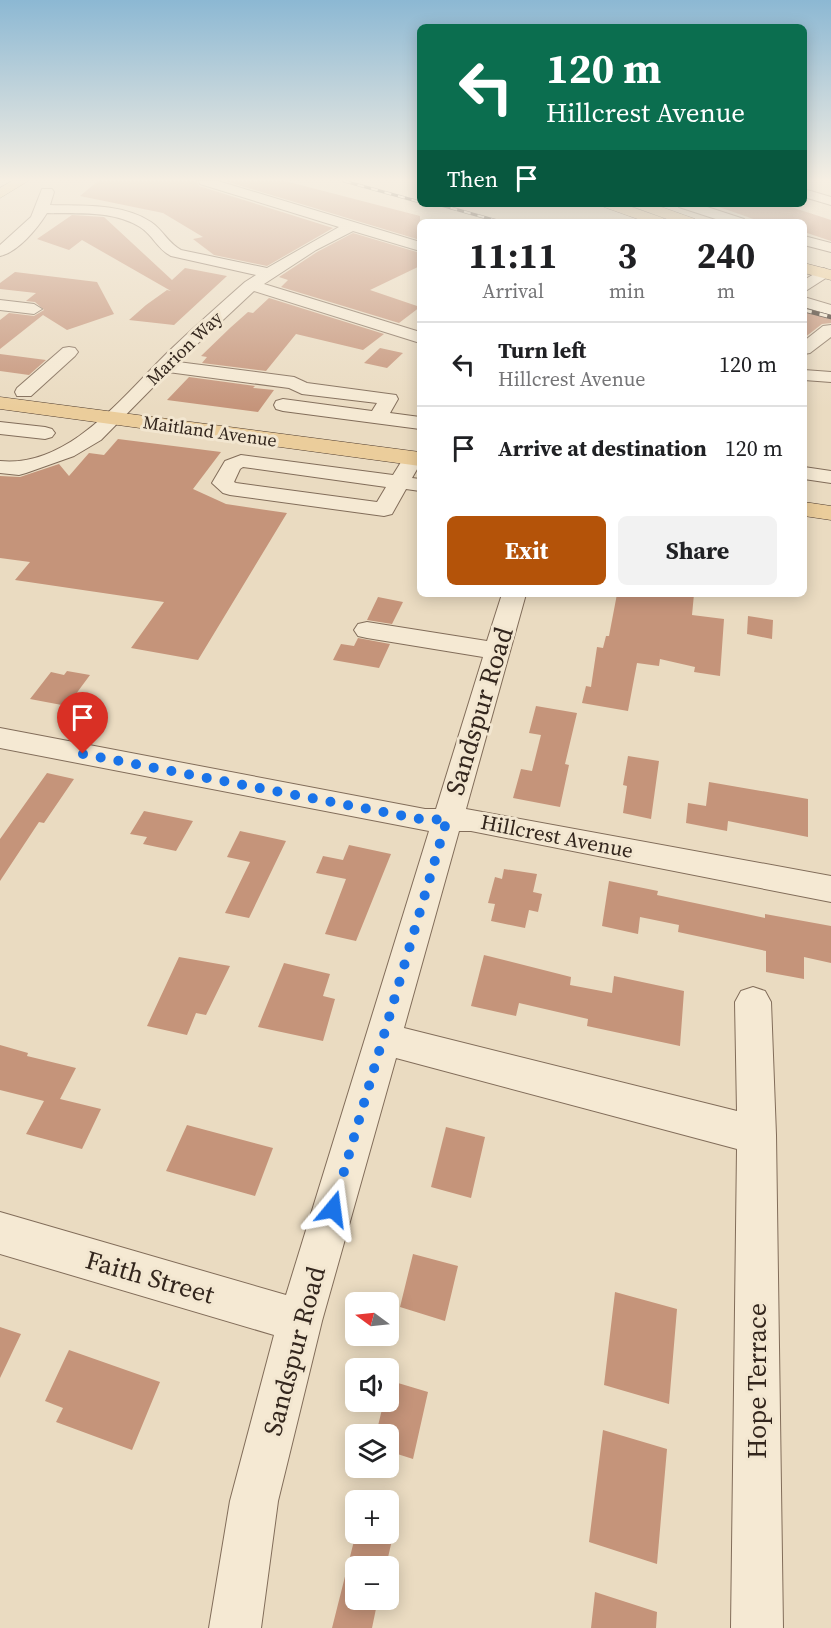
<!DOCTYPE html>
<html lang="en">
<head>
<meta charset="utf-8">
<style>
	body { margin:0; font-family:"Source Serif 4",serif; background:#f2f2f2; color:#202124; height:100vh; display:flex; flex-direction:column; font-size:22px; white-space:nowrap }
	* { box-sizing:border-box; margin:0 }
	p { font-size:20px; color:#757577 }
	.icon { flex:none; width:33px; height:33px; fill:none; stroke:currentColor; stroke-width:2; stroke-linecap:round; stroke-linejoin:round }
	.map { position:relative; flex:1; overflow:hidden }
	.details { position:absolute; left:417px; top:219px; width:390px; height:378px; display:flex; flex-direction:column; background:#fff; border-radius:9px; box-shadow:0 3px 15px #0003 }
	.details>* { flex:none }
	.hud { position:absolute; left:417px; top:24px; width:390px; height:183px; border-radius:9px; box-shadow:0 3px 15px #0003; background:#0b6e4f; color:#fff; overflow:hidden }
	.needle { width:39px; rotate:285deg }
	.fabs { position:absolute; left:345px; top:1292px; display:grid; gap:12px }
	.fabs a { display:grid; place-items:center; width:54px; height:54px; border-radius:9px; background:#fff; box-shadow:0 3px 15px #0003; font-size:30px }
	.pin { position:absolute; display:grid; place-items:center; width:51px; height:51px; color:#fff; margin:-62px -26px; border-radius:50% 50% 50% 0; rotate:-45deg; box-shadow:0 0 6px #0007 }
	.pin .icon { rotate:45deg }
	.me { position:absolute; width:66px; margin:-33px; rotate:16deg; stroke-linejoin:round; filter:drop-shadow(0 0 4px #0008) }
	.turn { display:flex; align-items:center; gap:21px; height:126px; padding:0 30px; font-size:27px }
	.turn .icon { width:78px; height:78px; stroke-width:2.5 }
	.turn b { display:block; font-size:42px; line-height:51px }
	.then { display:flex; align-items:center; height:57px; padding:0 30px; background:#0003; gap:12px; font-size:22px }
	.eta { display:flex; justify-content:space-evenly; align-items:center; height:102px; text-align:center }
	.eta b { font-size:36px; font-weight:700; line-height:42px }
	.action { display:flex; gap:12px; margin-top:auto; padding:12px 30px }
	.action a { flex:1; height:69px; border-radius:9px; background:#b45309; color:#fff; font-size:24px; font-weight:700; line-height:69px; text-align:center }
	.action a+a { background:#f2f2f2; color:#202124 }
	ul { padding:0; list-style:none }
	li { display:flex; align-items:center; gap:18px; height:84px; padding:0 30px; border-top:2px solid #e0e0e0 }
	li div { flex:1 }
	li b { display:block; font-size:22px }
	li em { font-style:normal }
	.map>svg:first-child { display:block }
	.building { fill:#c5947a }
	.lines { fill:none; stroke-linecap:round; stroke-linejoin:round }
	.minor-casing { stroke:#826d5a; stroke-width:2 }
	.major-casing { stroke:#503c2e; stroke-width:1 }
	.minor { fill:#f5e9d3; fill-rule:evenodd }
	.major { fill:#ebcd9b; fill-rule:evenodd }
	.rail-far1-casing { stroke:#33261d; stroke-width:3 }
	.rail-casing { stroke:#33261d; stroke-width:4.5 }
	.rail-far1 { stroke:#f2e6d0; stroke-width:2; stroke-dasharray:7; stroke-linecap:butt }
	.rail { stroke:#f2e6d0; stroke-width:3; stroke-dasharray:8; stroke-linecap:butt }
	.route { stroke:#1a73e8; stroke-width:10; stroke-dasharray:0 18 }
	.labels { text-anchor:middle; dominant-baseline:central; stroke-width:6; stroke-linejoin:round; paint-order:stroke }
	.far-street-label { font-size:18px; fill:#33261d; stroke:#f2e6d0 }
	.street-label { font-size:21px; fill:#33261d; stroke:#f2e6d0 }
	.near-street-label { font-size:26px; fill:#33261d; stroke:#f2e6d0 }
</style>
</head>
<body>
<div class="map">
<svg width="831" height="1628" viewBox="0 0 831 1628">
	<rect width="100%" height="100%" fill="#eadbc1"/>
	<path class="building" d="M98,181H197L199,186L333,228L267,266L214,255L193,239L203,237L163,213L80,196Z
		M225,181H285L420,216V240Z
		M719,204H782L831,220V241L804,232V222H762L719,207Z
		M72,215L104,217L172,280L185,268L227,276L174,325L129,320L146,305L167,290L171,291L82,240L69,250L37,239Z
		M353,233L420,253V266L370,290L420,307L399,323L281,287L288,280L279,277L317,252Z
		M15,272L97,282L114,314L67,330L43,315L0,349V320L9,313L34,316L44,310L35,302L26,301L36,293L0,289V283Z
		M269,298L384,334L363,350L296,334L266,371L202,363L207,357L201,356L230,328L248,312L253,313Z
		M804,309L831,317V323L822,324L804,338Z
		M380,348L403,353L387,368L364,363Z
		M0,354L46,360L29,375L0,371Z
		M189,377L255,386L253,388L274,390L258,412L167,400Z
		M118,439L221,452L193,489L226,504L287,513L198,660L131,648L164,602L15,580L30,562L0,558V476L20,477L59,464L69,476L89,453L104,455Z
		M617,594H694L692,615L724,619L720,676L694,672L695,667L660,659L659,666L637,663L628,711L582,703L586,686L591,687L597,647L603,648L606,636H609Z
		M378,597L403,602L392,624L367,620Z
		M748,616L773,620L772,639L747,634Z
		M358,638L390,644L379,668L333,660L341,644L354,646Z
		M67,671L90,675L67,706L30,699L51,672L64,675Z
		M536,706L577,713L565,764L569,765L560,807L513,798L521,769L532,771L541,735L529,733Z
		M628,756L659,761L651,819L623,813L627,786L623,785Z
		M47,773L74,779L44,823L39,822L0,881V839Z
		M709,782L808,799V837L728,821L727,831L686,823L688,803L706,806Z
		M144,811L193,821L176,851L143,844L147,837L130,834Z
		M240,831L286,841L249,918L225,913L250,862L227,857Z
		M349,845L391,854L356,941L325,934L346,879L316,873L323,856L343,860Z
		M504,869L537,874L533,892L542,894L538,912L529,910L525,928L491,921L495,904L488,903L495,877L502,879Z
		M609,881L658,891L657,895L765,918V914L831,926V963L804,957V979L766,972V951L678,932L679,925L640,917L638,934L602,926Z
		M484,955L571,977L570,985L612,993L614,976L684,991L680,1046L587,1026L588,1019L519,1003L516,1016L471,1006Z
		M179,957L230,966L206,1015L196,1013L187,1035L147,1026Z
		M284,963L330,974L323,996L335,999L323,1041L258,1027Z
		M0,1045L28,1053L27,1056L76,1068L60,1099L101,1109L82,1149L26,1134L44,1101L0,1090Z
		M187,1125L273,1148L255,1196L166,1171Z
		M446,1127L485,1137L471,1198L431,1187Z
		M413,1254L458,1266L445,1321L400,1307Z
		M615,1292L677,1309L669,1404L604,1385Z
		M0,1327L21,1334L0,1378Z
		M69,1350L160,1382L132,1450L56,1422L63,1408L45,1401Z
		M388,1380L428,1392L413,1459L388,1451V1434H376L384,1401H388Z
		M603,1430L667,1449L657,1564L589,1542Z
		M356,1533H371L392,1540L386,1566H356V1599H378L372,1628H332Z
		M595,1592L657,1612L656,1628H591Z"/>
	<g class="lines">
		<g class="minor-casing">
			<path id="minor" d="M199,181H218L420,242V251L353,231L316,250L264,284L420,332V343L254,291L178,362L294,377L307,383L396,395L398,399L390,413L420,417V429L283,411L276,409L274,405L276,401L283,399L372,411L377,403L302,394L289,388L168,372L101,440L74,456L26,473L19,475L0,473V461C69,468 123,396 167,353C193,328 219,305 245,282L256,275L171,256C157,249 153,235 140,227C113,210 77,214 47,213C37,229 18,252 0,256V245L31,217L42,189H52L54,192L50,205C83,206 122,203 151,222C163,230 168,243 181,250L267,268L339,227L200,184Z
				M804,189L831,197V205L804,197Z
				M677,204H698L744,219L746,222H725L679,207Z
				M804,236L831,243V252L804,245Z
				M824,268L831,272L829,276L804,292V280Z
				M804,297L831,305V315L804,307Z
				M0,300L34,304L42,309L34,314L0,310Z
				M831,325V337L810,353L804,354V341L823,326Z
				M69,347L75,348L78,352L75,356L31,396H17L15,392L17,388L63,348Z
				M804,370L831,372V382L804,380Z
				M0,422L45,427L52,429L55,433L52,437L45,439L0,434Z
				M413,452L420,454V464L412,478L420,479V491L406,489L392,514L384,516L230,495L223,493L212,483L225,461L241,455L393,475L406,454ZM243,467L386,487L377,502L236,483L234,482L240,469Z
				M804,467L831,471V483L804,479Z
				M502,594H526L466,809L831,876V902L471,831H459L404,1028L737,1111L735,1002L741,991L753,987L765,991L771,1002L776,1135L783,1628H731L737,1149L396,1058L322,1321L278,1501L261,1628H209L230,1501L274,1335L0,1254V1212L286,1295L429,831L0,748V728L425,809H436L483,657L367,638L358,636L354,630L358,624L367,622L487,641Z"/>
		</g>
		<g class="major-casing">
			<path id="major" d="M12,181H28L0,198V188Z
				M602,204H623L663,218L666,221L646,222L604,207Z
				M632,204H653L695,219L698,222H675L634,207Z
				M804,263L831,270V280L804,273Z
				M0,397L420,452V466L0,409Z
				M804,502L831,506V520L804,516Z"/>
		</g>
		<use href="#minor" class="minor"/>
		<use href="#major" class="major"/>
		<g class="rail-far1-casing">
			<path id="rail-far1" d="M344,181L420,202
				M437,204L501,222"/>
		</g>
		<g class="rail-casing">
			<path id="rail" d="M804,310L831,317"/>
		</g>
		<use href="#rail-far1" class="rail-far1"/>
		<use href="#rail" class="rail"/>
	</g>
	<linearGradient id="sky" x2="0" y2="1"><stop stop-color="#8cb8d3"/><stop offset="0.44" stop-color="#f6efe3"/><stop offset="1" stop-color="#f6efe3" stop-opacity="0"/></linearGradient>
	<rect width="831" height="409" fill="url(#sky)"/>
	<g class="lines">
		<path class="route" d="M83,754L425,820L447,819L333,1209"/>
	</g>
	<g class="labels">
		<g class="far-street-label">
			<text transform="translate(184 348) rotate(-44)">Marion Way</text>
			<text transform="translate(210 431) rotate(8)">Maitland Avenue</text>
		</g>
		<g class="street-label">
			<text transform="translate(557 836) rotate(11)">Hillcrest Avenue</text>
		</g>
		<g class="near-street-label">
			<text transform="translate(479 711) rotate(-73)">Sandspur Road</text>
			<text transform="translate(150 1277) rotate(16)">Faith Street</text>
			<text transform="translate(294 1351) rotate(-75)">Sandspur Road</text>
			<text transform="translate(757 1381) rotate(-90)">Hope Terrace</text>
		</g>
	</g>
</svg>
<div class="fabs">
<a><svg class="needle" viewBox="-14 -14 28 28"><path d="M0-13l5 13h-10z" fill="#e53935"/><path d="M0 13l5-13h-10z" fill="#757577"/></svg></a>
<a><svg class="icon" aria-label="sound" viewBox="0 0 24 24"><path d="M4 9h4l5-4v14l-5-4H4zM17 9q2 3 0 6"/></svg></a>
<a><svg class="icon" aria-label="layers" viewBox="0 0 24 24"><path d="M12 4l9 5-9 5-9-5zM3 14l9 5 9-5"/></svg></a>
<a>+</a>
<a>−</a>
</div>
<div class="pin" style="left:83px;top:754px;background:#d93025"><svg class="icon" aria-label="arrive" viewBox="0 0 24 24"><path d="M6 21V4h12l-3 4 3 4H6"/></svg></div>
<svg class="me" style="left:333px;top:1209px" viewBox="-20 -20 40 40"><path d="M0-17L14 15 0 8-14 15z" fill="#1a73e8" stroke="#fff" stroke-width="4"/></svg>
<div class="hud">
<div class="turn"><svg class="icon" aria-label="left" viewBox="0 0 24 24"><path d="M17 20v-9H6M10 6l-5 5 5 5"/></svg><div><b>120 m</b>Hillcrest Avenue</div></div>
<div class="then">Then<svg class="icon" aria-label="arrive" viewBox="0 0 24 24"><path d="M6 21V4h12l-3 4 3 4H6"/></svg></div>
</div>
<section class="details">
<div class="eta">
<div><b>11:11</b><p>Arrival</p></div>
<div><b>3</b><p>min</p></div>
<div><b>240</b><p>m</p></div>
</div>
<ul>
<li><svg class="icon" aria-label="left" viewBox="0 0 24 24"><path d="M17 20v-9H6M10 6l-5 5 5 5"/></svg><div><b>Turn left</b><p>Hillcrest Avenue</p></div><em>120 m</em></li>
<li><svg class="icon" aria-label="arrive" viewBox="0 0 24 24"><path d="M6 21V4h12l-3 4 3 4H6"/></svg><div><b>Arrive at destination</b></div><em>120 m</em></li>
</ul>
<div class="action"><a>Exit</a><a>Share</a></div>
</section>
</div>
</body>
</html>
